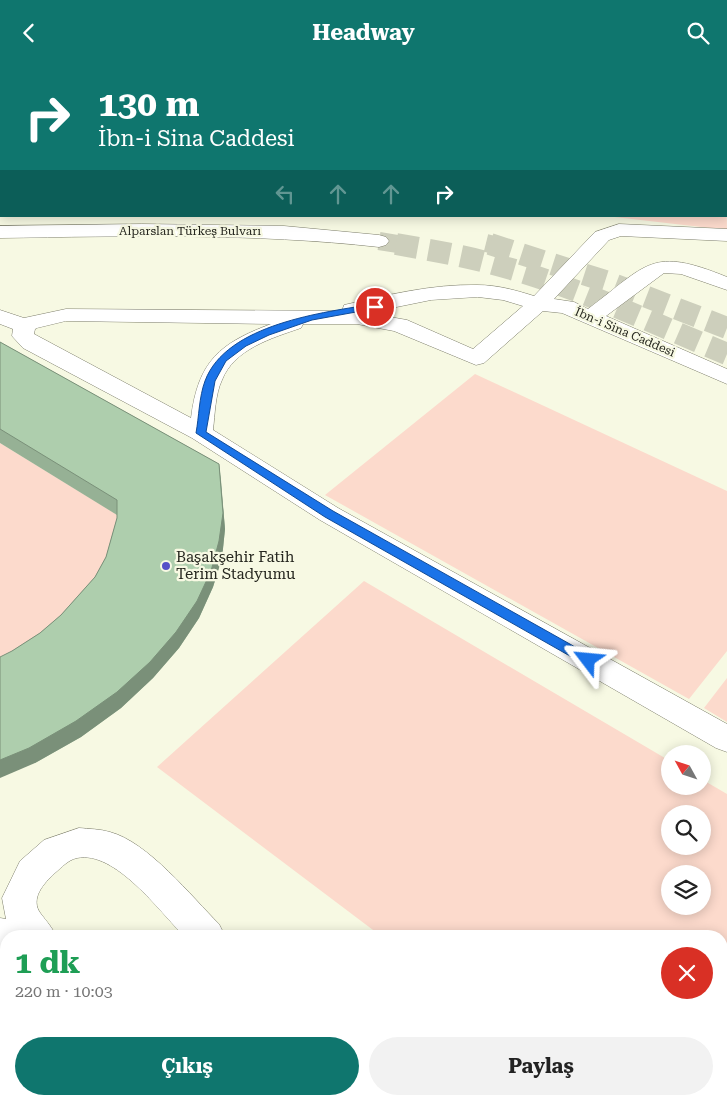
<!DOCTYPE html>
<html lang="tr">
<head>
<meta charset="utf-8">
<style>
	body { margin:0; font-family:"Roboto Serif",serif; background:#f2f2f2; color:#222; height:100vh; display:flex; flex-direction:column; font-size:19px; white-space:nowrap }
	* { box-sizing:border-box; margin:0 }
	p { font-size:16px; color:#767676 }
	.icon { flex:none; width:28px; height:28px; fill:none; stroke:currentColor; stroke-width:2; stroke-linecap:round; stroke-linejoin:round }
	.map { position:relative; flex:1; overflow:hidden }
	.drawer { position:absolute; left:0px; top:865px; width:728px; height:175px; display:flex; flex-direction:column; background:#fff; border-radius:20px 20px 0 0; box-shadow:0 2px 12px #0003 }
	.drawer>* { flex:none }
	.guide { position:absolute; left:0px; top:0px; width:728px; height:152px; box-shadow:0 2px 12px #0003; background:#0f766e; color:#fff; overflow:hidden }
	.needle { width:32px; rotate:310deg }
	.tools { position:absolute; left:661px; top:680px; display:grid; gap:10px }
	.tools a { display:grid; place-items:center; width:50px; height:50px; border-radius:50%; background:#fff; box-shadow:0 2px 12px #0003; font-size:25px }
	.pin { position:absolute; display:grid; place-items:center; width:42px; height:42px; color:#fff; margin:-21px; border:2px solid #fff; border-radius:50%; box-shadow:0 1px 5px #0007 }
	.me { position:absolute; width:55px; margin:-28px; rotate:299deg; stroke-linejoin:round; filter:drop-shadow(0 0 4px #0008) }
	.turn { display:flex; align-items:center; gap:18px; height:105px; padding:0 15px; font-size:22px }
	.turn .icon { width:65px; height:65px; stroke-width:2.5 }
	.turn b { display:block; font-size:35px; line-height:42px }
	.lanes { display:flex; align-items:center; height:48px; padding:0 15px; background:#0003; justify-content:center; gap:25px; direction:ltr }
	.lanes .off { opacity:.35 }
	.round { display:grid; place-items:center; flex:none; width:52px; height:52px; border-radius:26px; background:#f2f2f2 }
	.overview { display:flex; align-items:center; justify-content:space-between; height:85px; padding:0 15px }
	h1 { font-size:30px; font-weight:700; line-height:38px; color:#1e9e55 }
	.action { display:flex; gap:10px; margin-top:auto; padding:10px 15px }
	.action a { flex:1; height:58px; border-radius:30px; background:#0f766e; color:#fff; font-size:20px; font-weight:700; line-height:58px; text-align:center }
	.action a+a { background:#f2f2f2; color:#222 }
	header { display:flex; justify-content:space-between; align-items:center; height:65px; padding:0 15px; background:#0f766e; color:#fff; font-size:22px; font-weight:700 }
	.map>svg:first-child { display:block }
	.green { fill:#fcdacc; fill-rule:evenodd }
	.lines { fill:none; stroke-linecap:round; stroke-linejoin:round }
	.major-tunnel-far1 { stroke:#cdcfbc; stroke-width:18; stroke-dasharray:18 9; stroke-linecap:butt }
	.major-tunnel { stroke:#cdcfbc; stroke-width:22; stroke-dasharray:22 11; stroke-linecap:butt }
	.minor-casing { stroke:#7e7f6c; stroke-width:1 }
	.major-casing { stroke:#7e7f6c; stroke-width:1 }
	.highway-casing { stroke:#7e7f6c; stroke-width:1 }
	.minor { fill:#fff; fill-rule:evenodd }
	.major { fill:#fff; fill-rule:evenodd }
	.highway { fill:#fff; fill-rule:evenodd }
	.wall { fill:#96b195 }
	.shaded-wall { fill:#7a9079 }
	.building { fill:#aecead; stroke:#7a9079 }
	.route { fill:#1a73e8; stroke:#114b97 }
	.poi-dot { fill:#5650c8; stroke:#f7f9e3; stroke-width:2 }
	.labels { text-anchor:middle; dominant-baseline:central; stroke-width:4.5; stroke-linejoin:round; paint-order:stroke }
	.far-street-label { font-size:12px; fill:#26271f; stroke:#f7f9e3 }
	.poi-label { font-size:15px; fill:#26271f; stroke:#f7f9e3; text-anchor:start }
</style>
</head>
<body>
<header><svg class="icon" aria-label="back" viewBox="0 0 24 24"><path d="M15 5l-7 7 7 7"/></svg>Headway<svg class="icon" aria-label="search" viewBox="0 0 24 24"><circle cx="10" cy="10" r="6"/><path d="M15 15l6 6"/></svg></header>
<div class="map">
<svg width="727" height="1040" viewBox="0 0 727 1040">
	<rect width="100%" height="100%" fill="#f7f9e3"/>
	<path class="green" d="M726,102L727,165L606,151H726Z
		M475,309L727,426V586L689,634L325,430Z
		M0,378L121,452L110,508L0,611Z
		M364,516L670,696V721H702L703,715L727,729V1040H605L596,1034H721V871H381L157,702ZM670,749H702V781H670ZM670,809H702V841H670Z
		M727,613V657L704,643Z"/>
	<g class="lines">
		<path class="major-tunnel-far1" d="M379,176L404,180
			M486,178L494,180"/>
		<path class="major-tunnel" d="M396,179C429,185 461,190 493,199C574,220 650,257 727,289
			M490,179L608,217L727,263"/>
		<g class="minor-casing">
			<path id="minor" d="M619,159L727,164V176L621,171L609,175L554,234L574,237L588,244C648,199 651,181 727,212V225L681,209L664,208L606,251L727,304V319L562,248L543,246L484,298L476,300L394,266L357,259H303L301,263C272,273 234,284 222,315C215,330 215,349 213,365L338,443L727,659V687L716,683L320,455L192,373L23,283L12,271L13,264L0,259V245L24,253L66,244L342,246L344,240C387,230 433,219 477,220C497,220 515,225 534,231L595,167ZM478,232L503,235L523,241L473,284L407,255L367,248L431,235ZM66,256L271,259C220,278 198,296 191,353L34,269L35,264L37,263Z
				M79,763C89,764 100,764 110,767C148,777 192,832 219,859L225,871H184C160,847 115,785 77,793C68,795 62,802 55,808C44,818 29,834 41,849C47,857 52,862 56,871H6V887H0V853L6,854L2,833L20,796L44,775Z
				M0,969L6,970V1008L0,1007Z
				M223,1034H292L295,1040H225Z
				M335,1034H373L374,1040H334Z"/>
		</g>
		<g class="major-casing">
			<path id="major" d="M142,159L284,161L379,170L386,172L389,176L386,180L379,182C253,168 127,171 0,173V161Z"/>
		</g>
		<g class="highway-casing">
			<path id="highway" d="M0,2H1V12H0Z
				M0,26H1V36H0Z
				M726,44H727V54H726Z
				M726,69H727V79H726Z"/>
		</g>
		<use href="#minor" class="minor"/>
		<use href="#major" class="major"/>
		<use href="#highway" class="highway"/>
	</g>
	<path class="wall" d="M0,277L219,399L221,415L225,464L222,493L213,522L199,553L179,583L153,613L121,643L81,672L35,698L12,586L40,568L61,550L95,512L106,492L117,453V450L0,378Z"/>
	<path class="shaded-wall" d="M219,399L225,464L222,493L213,522L199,553L179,583L153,613L121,643L81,672L35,698L0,713V695Z"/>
	<path class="building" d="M0,277L219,399L223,448L219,476L211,506L197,536L176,567L150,597L117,627L76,656L29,683L0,695V592L12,586L40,568L61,550L95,512L106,492L117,453V435L0,364Z"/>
	<path class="route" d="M375,239L380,242L378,243L312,255L269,270L246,281L226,296L215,316L206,367L333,446L593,592L595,595L593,599H584L325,452L196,368C199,352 199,332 205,316C226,259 324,247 375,239Z"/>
	<circle class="poi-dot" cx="166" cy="501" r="5"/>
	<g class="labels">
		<g class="far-street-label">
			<text x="190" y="166">Alparslan Türkeş Bulvarı</text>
			<text transform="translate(625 267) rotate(23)">İbn-i Sina Caddesi</text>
		</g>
		<g class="poi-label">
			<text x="176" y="492">Başakşehir Fatih<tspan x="176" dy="17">Terim Stadyumu</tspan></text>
		</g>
	</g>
</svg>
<div class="tools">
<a><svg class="needle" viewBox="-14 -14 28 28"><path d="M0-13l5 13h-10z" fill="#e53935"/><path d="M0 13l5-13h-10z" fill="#767676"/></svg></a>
<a><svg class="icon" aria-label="search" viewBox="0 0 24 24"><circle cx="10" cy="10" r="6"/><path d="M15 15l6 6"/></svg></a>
<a><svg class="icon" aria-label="layers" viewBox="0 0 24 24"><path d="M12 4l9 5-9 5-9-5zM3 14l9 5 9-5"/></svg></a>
</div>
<div class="pin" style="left:375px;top:242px;background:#d93025"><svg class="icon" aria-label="arrive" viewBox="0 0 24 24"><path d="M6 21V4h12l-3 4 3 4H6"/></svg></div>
<svg class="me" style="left:588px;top:595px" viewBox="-20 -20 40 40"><path d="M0-17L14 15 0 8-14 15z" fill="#1a73e8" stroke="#fff" stroke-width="4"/></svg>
<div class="guide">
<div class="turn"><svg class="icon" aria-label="right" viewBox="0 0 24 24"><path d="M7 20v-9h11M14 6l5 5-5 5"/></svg><div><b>130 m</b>İbn-i Sina Caddesi</div></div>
<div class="lanes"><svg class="icon off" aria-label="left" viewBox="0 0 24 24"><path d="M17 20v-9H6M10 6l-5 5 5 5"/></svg><svg class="icon off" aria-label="ahead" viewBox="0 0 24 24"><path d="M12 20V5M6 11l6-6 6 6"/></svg><svg class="icon off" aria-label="ahead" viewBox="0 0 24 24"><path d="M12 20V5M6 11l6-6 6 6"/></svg><svg class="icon" aria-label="right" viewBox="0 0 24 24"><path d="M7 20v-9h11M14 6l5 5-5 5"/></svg></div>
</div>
<section class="drawer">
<div class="overview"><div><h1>1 dk</h1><p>220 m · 10:03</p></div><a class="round" style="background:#d93025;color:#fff"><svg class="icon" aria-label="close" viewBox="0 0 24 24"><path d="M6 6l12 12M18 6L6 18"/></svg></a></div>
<div class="action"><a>Çıkış</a><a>Paylaş</a></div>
</section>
</div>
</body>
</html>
